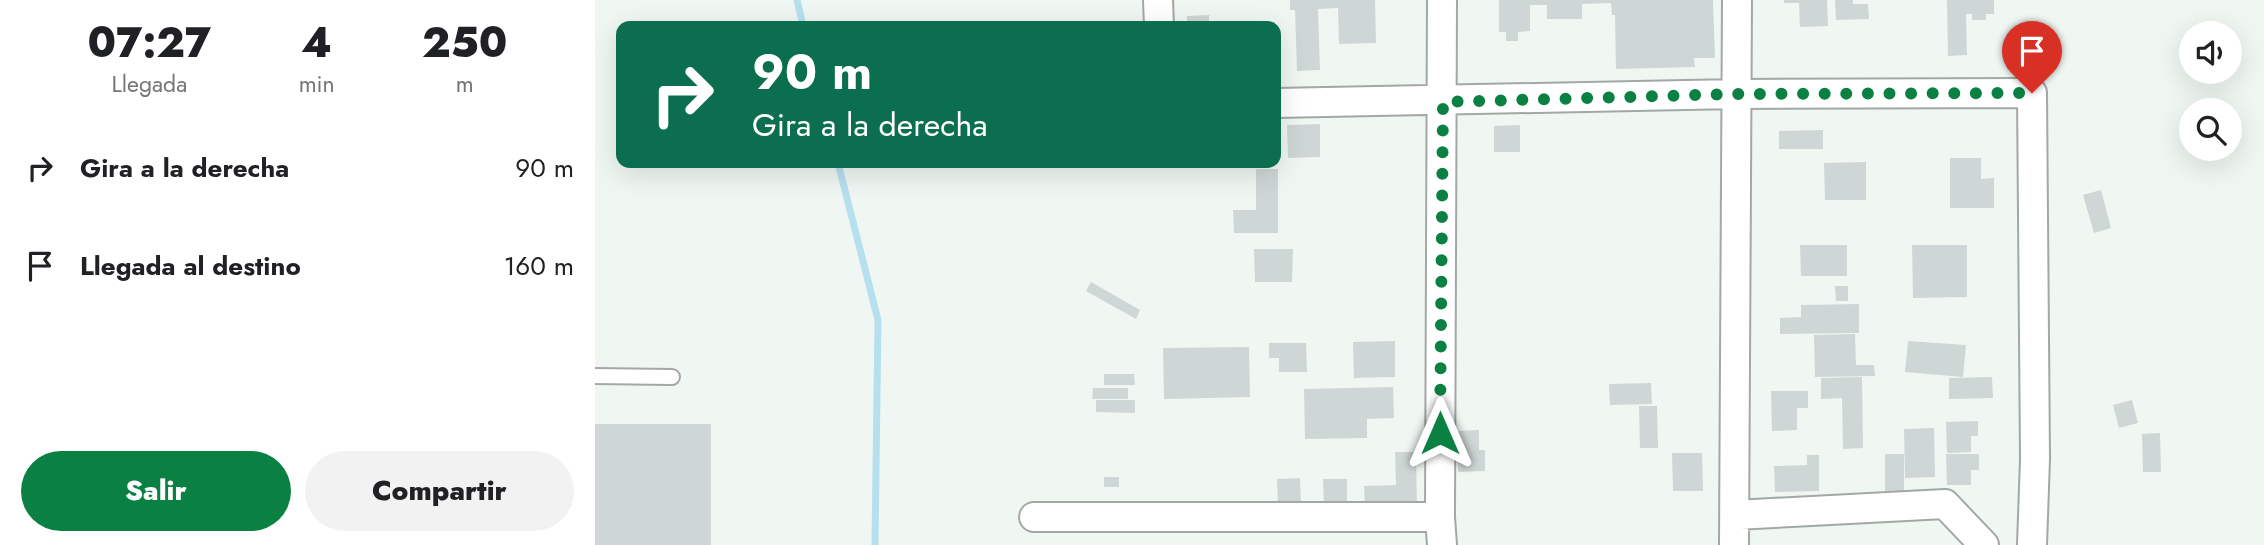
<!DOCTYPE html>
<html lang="es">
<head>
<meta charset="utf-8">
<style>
	body { margin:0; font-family:Jost,sans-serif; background:#f2f2f2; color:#202124; height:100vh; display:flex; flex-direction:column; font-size:26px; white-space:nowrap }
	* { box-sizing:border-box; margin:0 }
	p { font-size:23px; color:#757577 }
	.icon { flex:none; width:38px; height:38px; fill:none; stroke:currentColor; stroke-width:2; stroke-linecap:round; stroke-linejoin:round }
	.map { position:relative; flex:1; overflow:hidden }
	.drawer { display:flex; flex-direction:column; background:#fff; width:595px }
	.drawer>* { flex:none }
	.banner { position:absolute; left:21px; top:21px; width:665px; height:147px; border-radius:14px; box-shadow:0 7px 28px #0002; background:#0b6e4f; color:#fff; overflow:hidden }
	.tools { position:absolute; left:1584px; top:21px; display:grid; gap:14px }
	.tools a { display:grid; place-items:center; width:63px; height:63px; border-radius:50%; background:#fff; box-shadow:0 7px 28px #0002; font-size:35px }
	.pin { position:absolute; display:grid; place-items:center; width:60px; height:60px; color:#fff; margin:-72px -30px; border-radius:50% 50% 50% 0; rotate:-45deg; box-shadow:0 0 7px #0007 }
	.pin .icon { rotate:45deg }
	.me { position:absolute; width:77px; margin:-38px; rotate:0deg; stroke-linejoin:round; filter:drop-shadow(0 0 5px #0008) }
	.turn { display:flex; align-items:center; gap:24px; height:147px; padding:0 21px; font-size:32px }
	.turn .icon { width:91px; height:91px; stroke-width:2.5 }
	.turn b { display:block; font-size:49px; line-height:60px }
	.eta { display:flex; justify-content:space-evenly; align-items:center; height:119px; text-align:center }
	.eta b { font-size:42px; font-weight:800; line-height:49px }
	.button { display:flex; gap:14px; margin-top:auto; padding:14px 21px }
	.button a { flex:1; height:80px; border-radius:42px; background:#0b8043; color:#fff; font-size:28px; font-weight:800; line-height:80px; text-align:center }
	.button a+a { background:#f2f2f2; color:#202124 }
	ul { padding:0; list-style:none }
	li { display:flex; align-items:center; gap:21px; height:98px; padding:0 21px }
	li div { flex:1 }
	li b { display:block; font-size:26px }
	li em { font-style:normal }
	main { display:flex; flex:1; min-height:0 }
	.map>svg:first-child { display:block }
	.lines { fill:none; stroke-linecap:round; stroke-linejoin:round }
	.stream { stroke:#b7e0ef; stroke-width:7 }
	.building { fill:#ced7d6 }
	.service-casing { stroke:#a2a8a4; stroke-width:18 }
	.minor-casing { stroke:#a2a8a4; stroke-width:32 }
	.service { stroke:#fff; stroke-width:14 }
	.minor { stroke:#fff; stroke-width:28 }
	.route { stroke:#0b8043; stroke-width:12; stroke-dasharray:0 21.6 }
</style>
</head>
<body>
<main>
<section class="drawer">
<div class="eta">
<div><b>07:27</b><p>Llegada</p></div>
<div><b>4</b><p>min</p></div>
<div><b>250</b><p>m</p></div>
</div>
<ul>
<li><svg class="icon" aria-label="right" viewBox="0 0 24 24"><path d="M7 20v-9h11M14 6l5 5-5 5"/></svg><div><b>Gira a la derecha</b></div><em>90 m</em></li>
<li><svg class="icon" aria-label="arrive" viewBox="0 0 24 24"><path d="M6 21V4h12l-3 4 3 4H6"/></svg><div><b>Llegada al destino</b></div><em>160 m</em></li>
</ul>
<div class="button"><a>Salir</a><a>Compartir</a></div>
</section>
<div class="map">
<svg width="1669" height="545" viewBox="0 0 1669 545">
	<rect width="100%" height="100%" fill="#f0f7f2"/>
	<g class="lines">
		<path class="stream" d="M202,0L208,26
			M243,163L283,320L280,545"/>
	</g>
	<path class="building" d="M695,0H780L781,43L744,44L743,8L723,9L725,70L702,71L700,10H695Z
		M904,0H1118L1120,58H1099L1100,67L1021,69L1020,15H1017L1016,3L987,4V19H952V5H935V31L923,32V41H911V32H904Z
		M1189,0H1232L1233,26L1205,27L1204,3H1189Z
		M1240,0H1258V4H1273L1274,19L1241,20Z
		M1352,0H1399V14H1391V20H1377V14H1371L1372,55L1353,56Z
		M614,15V26H592V16Z
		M662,22V26H627V23Z
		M725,124V157L693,158L692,125Z
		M925,125V152H899V126Z
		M1228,130V149H1184V131Z
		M1355,158H1386V179L1399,178V208H1355Z
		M1271,162V200H1230L1229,163Z
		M661,169H683V233H639L638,210H661Z
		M1506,190L1516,228L1499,233L1488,195Z
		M1205,245H1252V276H1206Z
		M1317,245H1372V297L1318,298Z
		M659,249H698L697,282H660Z
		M496,282L545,310L541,319L491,291Z
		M1240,286H1253V301H1241Z
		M1264,304V333L1185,334V318L1206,317V305Z
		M1260,334L1261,365H1279L1280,376L1220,377L1219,335Z
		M800,341V377L759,378L758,342Z
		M1313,341L1371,345L1368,377L1310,372Z
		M674,343H711L712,372H684V358H674Z
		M654,347L655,397L569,399L568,348Z
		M509,374H539L540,385H509Z
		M1267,377L1268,448L1248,449L1247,398L1226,399V378Z
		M1397,377L1398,398L1354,399V378Z
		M1056,383L1057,404L1015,405L1014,384Z
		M798,387L799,418L772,419V438L710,439L709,389Z
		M498,388H533V399H497Z
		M1176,391H1213V408H1202V430L1177,431Z
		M501,400H540V413L501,412Z
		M1537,400L1543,423L1524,428L1518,405Z
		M1044,406H1062L1063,448H1045Z
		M1383,421V436H1376V452L1352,453L1351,422Z
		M0,424H116V545H0Z
		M1339,428L1340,477L1310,478L1309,429Z
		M884,430V450H890V471L863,472L862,431Z
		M1565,433L1566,472H1548L1547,434Z
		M800,452H821L822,508L770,509L769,486L801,485Z
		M1077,453H1107L1108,491H1078Z
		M1290,454H1309V492H1290Z
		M1351,454H1384V470H1376V485H1352Z
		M1212,455H1224V491L1180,492L1179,466L1212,465Z
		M509,477H524V487H509Z
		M705,478L706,505H683L682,479Z
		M728,479H752V504L729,505Z"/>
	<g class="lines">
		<g class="service-casing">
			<path id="service" d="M0,376L77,377"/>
		</g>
		<g class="minor-casing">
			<path id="minor" d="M563,0L564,26
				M681,103L1141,94L1437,93L1440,459L1437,545
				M1140,515L1350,504L1389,545
				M439,517H845
				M847,545L845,517L847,0
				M1139,545L1142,0"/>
		</g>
		<use href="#service" class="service"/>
		<use href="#minor" class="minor"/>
	</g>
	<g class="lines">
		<path class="route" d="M845,433L848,102L1141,94L1437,93"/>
	</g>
</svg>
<div class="tools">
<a><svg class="icon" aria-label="sound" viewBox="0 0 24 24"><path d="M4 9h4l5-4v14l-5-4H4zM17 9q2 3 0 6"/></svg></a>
<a><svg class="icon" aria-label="search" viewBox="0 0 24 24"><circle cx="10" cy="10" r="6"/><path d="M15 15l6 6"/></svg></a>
</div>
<div class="pin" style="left:1437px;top:93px;background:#d93025"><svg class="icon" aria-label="arrive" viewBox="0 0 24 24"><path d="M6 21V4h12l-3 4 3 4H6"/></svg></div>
<svg class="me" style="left:845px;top:433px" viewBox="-20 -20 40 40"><path d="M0-17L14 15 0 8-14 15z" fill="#0b8043" stroke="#fff" stroke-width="4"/></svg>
<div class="banner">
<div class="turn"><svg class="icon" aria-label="right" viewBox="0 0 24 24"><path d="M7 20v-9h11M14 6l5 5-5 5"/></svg><div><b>90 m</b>Gira a la derecha</div></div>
</div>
</div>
</main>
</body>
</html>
